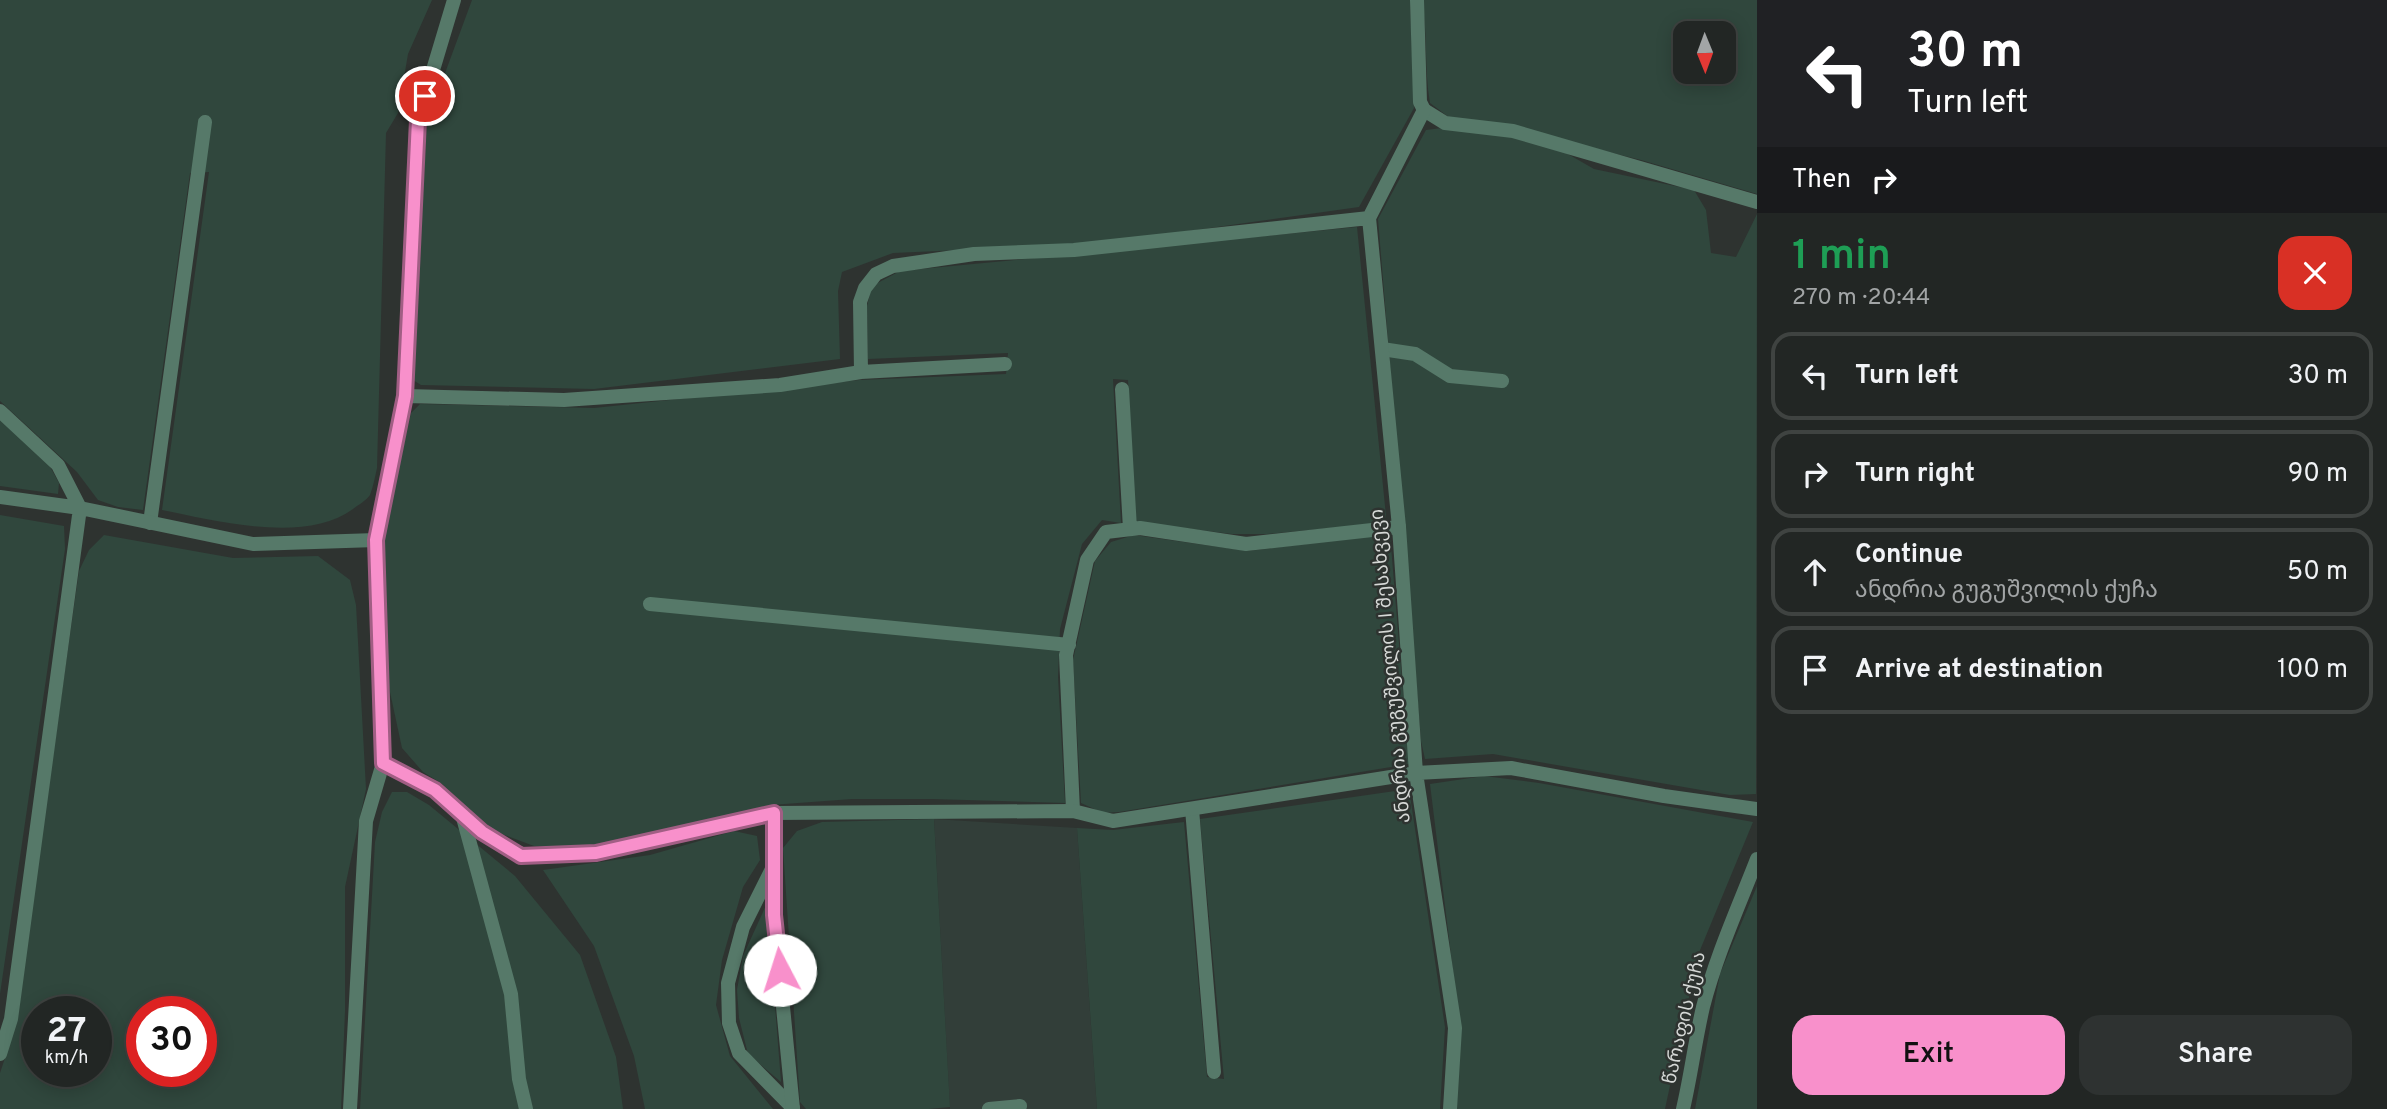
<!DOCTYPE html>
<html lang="en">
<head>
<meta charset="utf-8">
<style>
	body { margin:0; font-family:Overpass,"Noto Sans Georgian",sans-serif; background:#2e3231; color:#f1f3f6; height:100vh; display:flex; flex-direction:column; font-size:26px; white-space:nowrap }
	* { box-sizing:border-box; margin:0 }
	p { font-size:23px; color:#a2a5a6 }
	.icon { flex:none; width:38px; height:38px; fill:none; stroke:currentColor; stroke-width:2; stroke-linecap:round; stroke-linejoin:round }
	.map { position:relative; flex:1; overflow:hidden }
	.drawer { display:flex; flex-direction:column; background:#222624; width:630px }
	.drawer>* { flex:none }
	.top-card { background:#202124; color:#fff; overflow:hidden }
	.needle { width:46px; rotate:179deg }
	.controls { position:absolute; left:1673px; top:21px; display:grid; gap:14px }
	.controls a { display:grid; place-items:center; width:63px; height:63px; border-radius:14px; background:#222624; box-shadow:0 4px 18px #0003,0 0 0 2px #3f4341; font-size:35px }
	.speed { position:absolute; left:21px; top:996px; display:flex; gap:14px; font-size:35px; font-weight:700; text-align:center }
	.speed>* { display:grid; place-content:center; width:91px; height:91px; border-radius:50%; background:#222624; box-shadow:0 4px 18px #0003,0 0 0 2px #3f4341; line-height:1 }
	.speed small { font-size:18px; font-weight:400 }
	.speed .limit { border:10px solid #d22; background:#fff; color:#111 }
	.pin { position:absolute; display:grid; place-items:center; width:60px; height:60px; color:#fff; margin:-30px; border:4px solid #fff; border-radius:50%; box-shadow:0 2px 7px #0007 }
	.me { position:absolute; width:77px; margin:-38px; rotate:355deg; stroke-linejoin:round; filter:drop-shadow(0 0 5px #0008) }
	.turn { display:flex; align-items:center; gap:24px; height:147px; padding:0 35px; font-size:32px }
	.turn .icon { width:91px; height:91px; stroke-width:2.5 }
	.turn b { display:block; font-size:49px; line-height:60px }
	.then { display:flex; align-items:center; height:66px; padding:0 35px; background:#0003; gap:14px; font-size:26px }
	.round { display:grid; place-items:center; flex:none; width:74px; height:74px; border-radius:21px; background:#2e3231 }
	.headline { display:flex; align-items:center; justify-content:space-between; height:119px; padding:0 35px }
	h1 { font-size:42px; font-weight:600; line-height:52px; color:#1e9e55 }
	.button { display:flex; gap:14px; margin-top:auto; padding:14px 35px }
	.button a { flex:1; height:80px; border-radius:21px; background:#f890cb; color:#111; font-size:28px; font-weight:600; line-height:80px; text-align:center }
	.button a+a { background:#2e3231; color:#f1f3f6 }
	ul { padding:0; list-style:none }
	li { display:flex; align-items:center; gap:21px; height:88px; margin:0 14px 10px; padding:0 21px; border:4px solid #3f4341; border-radius:21px }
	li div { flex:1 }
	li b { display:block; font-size:26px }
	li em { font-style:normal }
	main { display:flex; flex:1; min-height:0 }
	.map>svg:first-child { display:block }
	.built { fill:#323e39 }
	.green { fill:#30473d; fill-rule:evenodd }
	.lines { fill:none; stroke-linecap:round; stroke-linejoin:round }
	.service { stroke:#567969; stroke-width:14 }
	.minor { stroke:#567969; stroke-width:14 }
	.route-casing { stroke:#a15e84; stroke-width:18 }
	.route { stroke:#f890cb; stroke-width:12 }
	.labels { text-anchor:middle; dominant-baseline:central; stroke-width:5; stroke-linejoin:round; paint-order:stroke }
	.street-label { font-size:19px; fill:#d5d8d6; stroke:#2e3330 }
</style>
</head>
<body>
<main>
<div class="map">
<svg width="1757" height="1109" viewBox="0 0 1757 1109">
	<rect width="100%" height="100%" fill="#2e3330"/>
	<path class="built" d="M934,819L1077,828L1097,1109H950Z"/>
	<path class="green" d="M0,0H432L408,54L398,113L386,133L377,468C375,477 373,487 370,495C367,500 358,505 353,509C306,544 216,521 162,510L209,172L190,173L143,510L118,507L98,500L77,472L0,401Z
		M472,0H1410L1414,108L1359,207L1096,244L893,253L842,272L838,291L840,359L594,389L421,385L413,380L427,122Z
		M1422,0H1757V194L1641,160L1482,121L1450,118L1430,103C1424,68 1428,35 1422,0ZM1685,33H1724V72H1685Z
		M1442,128L1540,138L1594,169L1694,190L1706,210L1711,253L1736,257L1757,214L1756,794L1730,795L1493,754L1425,759L1421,741L1378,219L1426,130Z
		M1357,227L1386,516L1384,523L1267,534H1232L1135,522L1128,380L1113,379L1121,523L1102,520L1082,544L1060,629L1058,677L1065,803L932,799H852L771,805L594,846H534L491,830L441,783L423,772L402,748L387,678L383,539L411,413L420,404L594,408L859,380L1006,374L1008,353L868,359L867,306L872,286L900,271Z
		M0,420L48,463L59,483L58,494L0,486Z
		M0,515L64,526L65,549L0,994Z
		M1390,534L1409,764L1119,812L1103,813L1081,803L1073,660L1095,561L1111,542L1134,535L1248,551Z
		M104,535L233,558L318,556L350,580L356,605L366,789L345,887V1011L341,1109H0V1073L5,1058L40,847L79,571L89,550ZM37,1012H96V1071H37ZM142,1012H201V1071H142Z
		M1484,776L1539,783L1753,822L1698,955L1665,1109H1456L1460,1028L1430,784Z
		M1409,789L1445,1027L1440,1109H1097L1077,828L1113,830L1184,822L1207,1077L1224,1079L1200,819Z
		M392,792H407L429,805L515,876L580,955L616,1057L623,1109H360L375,842L382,812Z
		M934,819L950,1107L929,1109H806L800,1102L783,848L797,831L822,822Z
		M734,831L757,836L760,860L743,887L722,960L716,1005L730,1056L773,1109H645L634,1056L594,946L543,870L650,855Z
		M1757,886V1109H1695L1720,974Z
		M767,903L781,1082L748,1054L739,1018L737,990L743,956Z"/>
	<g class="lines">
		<path class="service" d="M1424,110L1445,123L1513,131L1757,202
			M1382,349L1415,354L1450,376L1502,381
			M1122,389L1130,529
			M150,523L205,122
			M650,604L1069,645
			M1192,809L1214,1072
			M1073,811L1066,655L1087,560L1106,532L1140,528L1246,544L1399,527
			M462,814L511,994L519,1079L526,1109
			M774,865L743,927L728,983L729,1023L739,1053L793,1108
			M989,1109L1020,1106"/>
		<path class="minor" d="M1369,218L1399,527L1416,773L1455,1028L1450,1109
			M861,372L860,302L865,288L876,274L893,266L974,254L1074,250L1369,218L1424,110L1420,102L1417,0
			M406,396L564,400L780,385L861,372L1005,364
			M0,411L58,465L80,508L11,1019L0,1054
			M0,497L80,508L253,544L376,540
			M383,763L435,790L482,832L521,856L596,853L774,813L1073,811L1113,821L1416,773L1511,768L1664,796L1757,809
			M774,813V915L793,1109
			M350,1109L366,821L383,763L376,540L406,396L418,120L454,0
			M1683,1109C1691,1075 1695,1041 1703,1007C1716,956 1738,908 1757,859"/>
	</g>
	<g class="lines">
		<g class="route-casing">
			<path id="route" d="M425,96L418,120L405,396L376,540L383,763L435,790L482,832L521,856L596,853L774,813V915L780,970"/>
		</g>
		<use href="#route" class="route"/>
	</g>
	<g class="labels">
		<g class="street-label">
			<text transform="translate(1391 666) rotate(-95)">ანდრია გუგუშვილის I შესახვევი</text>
			<text transform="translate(1685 1018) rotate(-77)">წარაფის ქუჩა</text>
		</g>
	</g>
</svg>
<div class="controls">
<a><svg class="needle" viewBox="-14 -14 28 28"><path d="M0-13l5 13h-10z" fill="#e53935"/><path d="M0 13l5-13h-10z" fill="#a2a5a6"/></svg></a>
</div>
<div class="speed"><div>27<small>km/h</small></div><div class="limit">30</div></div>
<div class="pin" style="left:425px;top:96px;background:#d93025"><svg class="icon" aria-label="arrive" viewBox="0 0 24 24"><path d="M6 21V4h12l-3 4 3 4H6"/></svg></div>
<svg class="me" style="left:780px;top:970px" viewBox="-20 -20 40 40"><circle r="19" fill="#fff"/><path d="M0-13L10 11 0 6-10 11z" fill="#f890cb"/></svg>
</div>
<section class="drawer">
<div class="top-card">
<div class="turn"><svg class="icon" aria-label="left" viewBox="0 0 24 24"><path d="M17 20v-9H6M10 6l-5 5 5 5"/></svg><div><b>30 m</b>Turn left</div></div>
<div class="then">Then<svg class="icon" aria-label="right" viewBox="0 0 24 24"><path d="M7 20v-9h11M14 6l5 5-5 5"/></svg></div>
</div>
<div class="headline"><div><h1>1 min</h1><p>270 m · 20:44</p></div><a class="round" style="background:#d93025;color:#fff"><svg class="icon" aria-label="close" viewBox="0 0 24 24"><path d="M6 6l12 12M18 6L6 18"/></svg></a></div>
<ul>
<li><svg class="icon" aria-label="left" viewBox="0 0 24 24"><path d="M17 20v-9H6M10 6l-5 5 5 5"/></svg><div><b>Turn left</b></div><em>30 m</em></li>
<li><svg class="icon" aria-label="right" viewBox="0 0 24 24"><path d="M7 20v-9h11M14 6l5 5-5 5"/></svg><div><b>Turn right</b></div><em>90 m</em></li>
<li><svg class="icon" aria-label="ahead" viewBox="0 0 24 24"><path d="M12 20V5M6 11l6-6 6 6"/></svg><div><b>Continue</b><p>ანდრია გუგუშვილის ქუჩა</p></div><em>50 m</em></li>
<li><svg class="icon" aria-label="arrive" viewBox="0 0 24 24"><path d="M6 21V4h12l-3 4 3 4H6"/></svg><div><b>Arrive at destination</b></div><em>100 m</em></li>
</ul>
<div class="button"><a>Exit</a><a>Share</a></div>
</section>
</main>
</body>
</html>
